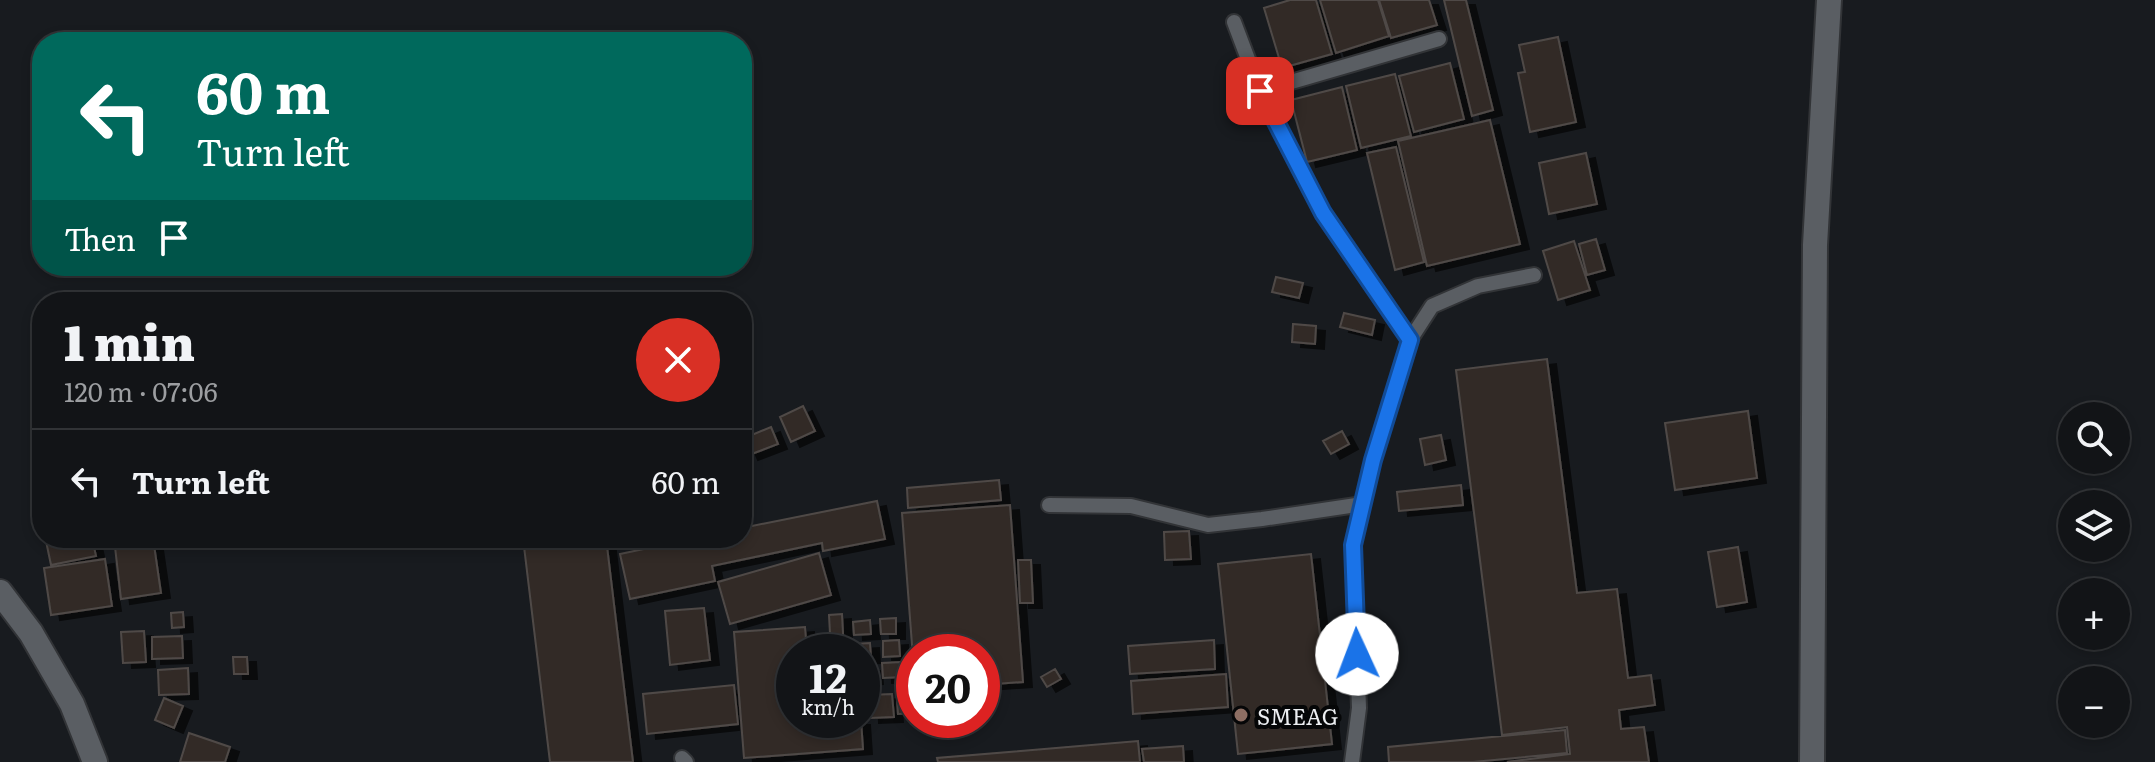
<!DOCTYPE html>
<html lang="en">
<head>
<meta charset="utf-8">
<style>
	body { margin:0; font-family:Literata,serif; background:#1f2124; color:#f1f3f6; height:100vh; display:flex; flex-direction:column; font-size:30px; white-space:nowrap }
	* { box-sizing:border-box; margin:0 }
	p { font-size:26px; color:#9c9ea1 }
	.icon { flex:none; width:44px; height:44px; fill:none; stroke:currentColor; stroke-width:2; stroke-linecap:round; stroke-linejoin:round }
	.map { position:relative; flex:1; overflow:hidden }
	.sheet { position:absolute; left:32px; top:292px; width:720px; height:256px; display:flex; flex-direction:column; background:#121417; border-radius:32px; box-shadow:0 4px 12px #0003,0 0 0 2px #313336 }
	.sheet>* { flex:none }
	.top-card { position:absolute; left:32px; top:32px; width:720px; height:244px; border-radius:32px; box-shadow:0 4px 12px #0003,0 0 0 2px #313336; background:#00695c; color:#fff; overflow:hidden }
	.buttons { position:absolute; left:2058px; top:402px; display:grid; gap:16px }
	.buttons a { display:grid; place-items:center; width:72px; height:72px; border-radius:50%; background:#121417; box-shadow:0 4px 12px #0003,0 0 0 2px #313336; font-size:40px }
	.speed { position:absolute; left:776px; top:634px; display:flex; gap:16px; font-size:40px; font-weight:700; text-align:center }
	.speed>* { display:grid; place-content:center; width:104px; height:104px; border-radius:50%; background:#121417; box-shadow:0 4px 12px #0003,0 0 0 2px #313336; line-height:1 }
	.speed small { font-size:20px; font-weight:400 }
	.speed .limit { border:12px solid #d22; background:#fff; color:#111 }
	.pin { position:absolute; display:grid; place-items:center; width:68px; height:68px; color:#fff; margin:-34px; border-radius:16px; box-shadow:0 4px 12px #0006 }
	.me { position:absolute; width:88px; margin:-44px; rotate:358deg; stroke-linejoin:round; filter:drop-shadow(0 0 6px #0008) }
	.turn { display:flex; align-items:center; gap:28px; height:168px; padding:0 32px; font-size:36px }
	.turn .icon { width:104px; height:104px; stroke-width:2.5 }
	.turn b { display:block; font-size:56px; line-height:68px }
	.then { display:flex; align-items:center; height:76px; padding:0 32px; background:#0003; gap:16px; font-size:30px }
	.round { display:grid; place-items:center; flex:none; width:84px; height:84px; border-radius:42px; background:#1f2124 }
	.summary { display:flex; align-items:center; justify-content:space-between; height:136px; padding:0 32px }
	h1 { font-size:48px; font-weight:800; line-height:60px }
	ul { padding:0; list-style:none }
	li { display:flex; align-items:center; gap:24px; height:104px; padding:0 32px; border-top:2px solid #313336 }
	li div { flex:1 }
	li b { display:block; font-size:30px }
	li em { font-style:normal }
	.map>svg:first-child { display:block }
	.building { fill:#302b28; stroke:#504a47; stroke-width:2; filter:url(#shadow) }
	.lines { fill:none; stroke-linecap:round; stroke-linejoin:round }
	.service-casing { stroke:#323437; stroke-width:18 }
	.minor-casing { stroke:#323437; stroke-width:28 }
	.service { stroke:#5a5e63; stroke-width:14 }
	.minor { stroke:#5a5e63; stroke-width:24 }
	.route-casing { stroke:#114b97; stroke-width:20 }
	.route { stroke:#1a73e8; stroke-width:14 }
	.education-dot { fill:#8d6e63; stroke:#050607; stroke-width:3 }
	.labels { text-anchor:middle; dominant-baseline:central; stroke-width:8; stroke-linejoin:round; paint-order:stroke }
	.poi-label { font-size:22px; fill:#eceef1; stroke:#050607; text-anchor:start }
</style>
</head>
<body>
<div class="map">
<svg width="2155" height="762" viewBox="0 0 2155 762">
	<defs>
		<filter id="shadow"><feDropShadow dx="9" dy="5" stdDeviation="0" flood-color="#0009"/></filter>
	</defs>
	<rect width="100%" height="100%" fill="#181b1f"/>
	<path class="building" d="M1290,0H1316L1332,54L1282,68L1264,8Z
		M1320,0H1378L1389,36L1336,53Z
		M1379,0H1429L1437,25L1391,38Z
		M1444,0H1466L1493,110L1472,116Z
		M1558,37L1576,122L1530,132L1518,73L1525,72L1519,45Z
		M1450,63L1464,119L1414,132L1399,76Z
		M1395,74L1411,136L1361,148L1346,86Z
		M1342,87L1357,150L1307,162L1291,100Z
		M1490,120L1520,244L1427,266L1398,141Z
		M1396,147L1424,262L1395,270L1367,153Z
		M1586,153L1597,204L1549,214L1539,163Z
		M1596,239L1605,270L1587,275L1579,244Z
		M1574,241L1590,290L1558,300L1543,251Z
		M1276,277L1303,283L1299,298L1272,292Z
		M1344,313L1375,320L1372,335L1340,327Z
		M1293,324L1316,326L1315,344L1292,342Z
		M1547,359L1577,593L1617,589L1628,678L1651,675L1655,705L1619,710L1621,729L1644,727L1649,762H1507L1570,754L1567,727L1502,735L1456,370Z
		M803,406L815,431L791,442L780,417Z
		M1748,411L1757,478L1675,490L1665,423Z
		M771,427L778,444L749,455L742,439Z
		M1342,431L1349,444L1331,454L1323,441Z
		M1441,435L1446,460L1425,465L1420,439Z
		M999,480L1001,500L908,508L907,488Z
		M1461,485L1463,505L1399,511L1397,492Z
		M877,501L885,539L823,551L822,543L712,566L715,581L630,599L620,554L696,538H742V528Z
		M1010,505L1023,682L982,685V652H914V671L902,513Z
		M1189,531L1191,559L1165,560L1164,532Z
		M62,538H92L96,556L51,565L46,541Z
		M114,538H153L161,593L121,599Z
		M523,538H606L633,762H550Z
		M1738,547L1747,602L1717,607L1708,552Z
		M819,553L831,595L730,624L718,582Z
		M1311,554L1332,744L1238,754L1218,564Z
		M105,559L112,606L51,615L44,568Z
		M1018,560H1031L1033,603H1020Z
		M704,608L710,660L670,665L665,611Z
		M183,612L184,627L172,628L171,613Z
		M842,614L844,652H831L829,615Z
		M896,618V634H881L880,619Z
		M870,620L871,634L854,635L853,622Z
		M805,627L807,652H794V720H861L863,749L744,758L734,632Z
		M144,631L146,662L123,663L121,632Z
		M182,636L183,658L152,659V637Z
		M899,640L900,656L883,657V641Z
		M1214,640L1215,669L1130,674L1128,646Z
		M870,643L871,658L862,659V652H855L854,644Z
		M233,657H247L248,674H234Z
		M901,662L903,677L883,678L882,663Z
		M862,666H873L874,679L862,680Z
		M188,668L189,694L159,695L158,670Z
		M1055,669L1061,679L1047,687L1041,677Z
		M1226,674L1228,707L1133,714L1131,681Z
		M734,685L738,724L647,734L643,694Z
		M892,694L894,717L870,718L869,695Z
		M164,698L183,706L174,728L155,720Z
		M914,698V713L898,714L897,699Z
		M1565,730L1567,753L1473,762H1389L1388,747Z
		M189,733L230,747L225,762H180Z
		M1138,741L1140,762H938L937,758Z
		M1183,746L1184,762H1144L1142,749Z"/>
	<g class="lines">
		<g class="service-casing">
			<path id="service" d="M1234,22L1260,91L1323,213L1410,340
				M1260,91L1439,39
				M1049,505L1131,506L1208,525L1262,519L1363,504
				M682,758L686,762
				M1352,762L1359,708L1353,545L1373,460L1410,340L1432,306L1478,286L1534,275"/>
		</g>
		<g class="minor-casing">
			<path id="minor" d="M0,592L31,633L72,704L95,762
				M1812,762L1815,245L1829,0"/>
		</g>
		<use href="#service" class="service"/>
		<use href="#minor" class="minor"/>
	</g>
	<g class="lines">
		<g class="route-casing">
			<path id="route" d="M1260,91L1323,213L1410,340L1373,460L1353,545L1357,654"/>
		</g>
		<use href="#route" class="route"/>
	</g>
	<circle class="education-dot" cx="1241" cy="715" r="8"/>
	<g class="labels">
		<g class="poi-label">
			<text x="1257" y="715">SMEAG</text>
		</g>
	</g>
</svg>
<div class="buttons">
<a><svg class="icon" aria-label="search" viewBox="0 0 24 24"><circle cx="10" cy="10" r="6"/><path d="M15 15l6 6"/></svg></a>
<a><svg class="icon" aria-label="layers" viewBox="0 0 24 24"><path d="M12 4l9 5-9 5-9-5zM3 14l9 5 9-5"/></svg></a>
<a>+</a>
<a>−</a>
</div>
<div class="speed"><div>12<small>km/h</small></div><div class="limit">20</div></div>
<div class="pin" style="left:1260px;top:91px;background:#d93025"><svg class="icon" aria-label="arrive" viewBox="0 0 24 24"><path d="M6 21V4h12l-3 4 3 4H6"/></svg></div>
<svg class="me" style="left:1357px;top:654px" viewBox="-20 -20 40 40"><circle r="19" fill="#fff"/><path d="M0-13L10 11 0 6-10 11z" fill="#1a73e8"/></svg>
<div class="top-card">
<div class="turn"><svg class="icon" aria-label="left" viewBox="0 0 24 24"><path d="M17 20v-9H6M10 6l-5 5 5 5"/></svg><div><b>60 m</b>Turn left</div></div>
<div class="then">Then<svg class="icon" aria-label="arrive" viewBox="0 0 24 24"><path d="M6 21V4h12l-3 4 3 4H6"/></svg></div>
</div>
<section class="sheet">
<div class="summary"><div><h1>1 min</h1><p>120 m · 07:06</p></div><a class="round" style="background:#d93025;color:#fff"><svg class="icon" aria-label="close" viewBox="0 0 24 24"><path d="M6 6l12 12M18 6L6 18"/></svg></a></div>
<ul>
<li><svg class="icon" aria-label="left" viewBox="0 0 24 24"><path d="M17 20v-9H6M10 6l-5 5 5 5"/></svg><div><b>Turn left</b></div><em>60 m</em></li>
</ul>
</section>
</div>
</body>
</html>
